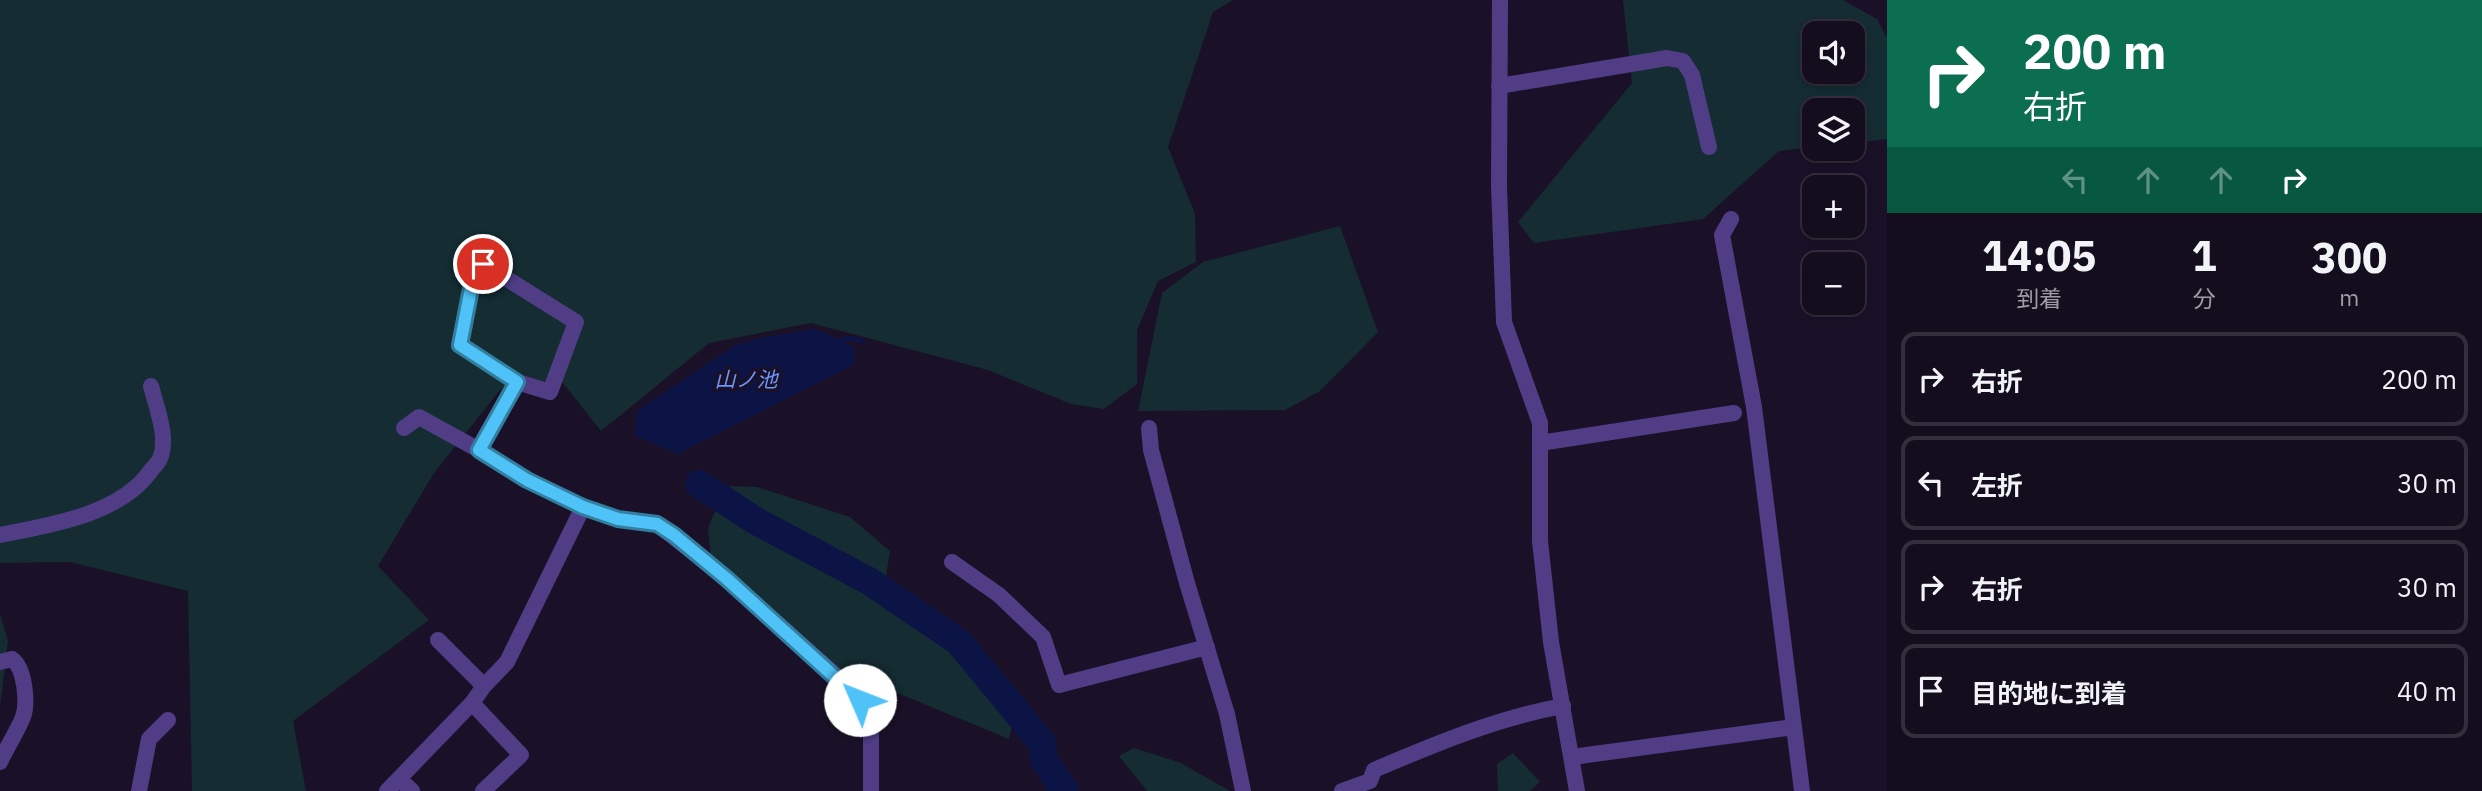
<!DOCTYPE html>
<html lang="ja">
<head>
<meta charset="utf-8">
<style>
	body { margin:0; font-family:"IBM Plex Sans","Noto Sans JP",sans-serif; background:#211b2b; color:#f1f3f6; height:100vh; display:flex; flex-direction:column; font-size:26px; white-space:nowrap }
	* { box-sizing:border-box; margin:0 }
	p { font-size:23px; color:#9d9ca4 }
	.icon { flex:none; width:38px; height:38px; fill:none; stroke:currentColor; stroke-width:2; stroke-linecap:round; stroke-linejoin:round }
	.map { position:relative; flex:1; overflow:hidden }
	.panel { display:flex; flex-direction:column; background:#140d1e; width:595px }
	.panel>* { flex:none }
	.top-card { background:#0b6e4f; color:#fff; overflow:hidden }
	.controls { position:absolute; left:1802px; top:21px; display:grid; gap:14px }
	.controls a { display:grid; place-items:center; width:63px; height:63px; border-radius:14px; background:#140d1e; box-shadow:0 4px 10px #0003,0 0 0 2px #332d3c; font-size:35px }
	.pin { position:absolute; display:grid; place-items:center; width:60px; height:60px; color:#fff; margin:-30px; border:4px solid #fff; border-radius:50%; box-shadow:0 2px 7px #0007 }
	.me { position:absolute; width:77px; margin:-38px; rotate:314deg; stroke-linejoin:round; filter:drop-shadow(0 0 5px #0008) }
	.turn { display:flex; align-items:center; gap:24px; height:147px; padding:0 21px; font-size:32px }
	.turn .icon { width:91px; height:91px; stroke-width:2.5 }
	.turn b { display:block; font-size:49px; line-height:60px }
	.lanes { display:flex; align-items:center; height:66px; padding:0 21px; background:#0003; justify-content:center; gap:35px; direction:ltr }
	.lanes .off { opacity:.35 }
	.eta { display:flex; justify-content:space-evenly; align-items:center; height:119px; text-align:center }
	.eta b { font-size:42px; font-weight:700; line-height:49px }
	ul { padding:0; list-style:none }
	li { display:flex; align-items:center; gap:21px; height:94px; margin:0 14px 10px; padding:0 7px; border:4px solid #332d3c; border-radius:14px }
	li div { flex:1 }
	li b { display:block; font-size:26px }
	li em { font-style:normal }
	main { display:flex; flex:1; min-height:0 }
	.map>svg:first-child { display:block }
	.green { fill:#142c32; fill-rule:evenodd }
	.water { fill:#0c1446 }
	.lines { fill:none; stroke-linecap:round; stroke-linejoin:round }
	.stream { stroke:#0c1446; stroke-width:4.5 }
	.river { stroke:#0c1446; stroke-width:28 }
	.street { stroke:#503d86; stroke-width:16 }
	.route-casing { stroke:#337fa1; stroke-width:18 }
	.route { stroke:#4fc3f7; stroke-width:12 }
	.labels { text-anchor:middle; dominant-baseline:central; stroke-width:7; stroke-linejoin:round; paint-order:stroke }
	.water-label { font-size:21px; font-style:italic; fill:#6a97fb; stroke:#1a1128 }
</style>
</head>
<body>
<main>
<div class="map">
<svg width="1887" height="791" viewBox="0 0 1887 791">
	<rect width="100%" height="100%" fill="#1a1128"/>
	<path class="green" d="M0,0H1233L1213,12L1168,147L1195,214L1196,262L1158,281L1137,330V384L1104,409L1071,404L988,370L811,323L709,343L601,431L563,383L500,390L434,473L378,566L429,620L293,721L306,791H192L188,591L70,562L0,563Z
		M1623,0H1843L1877,19L1887,38V139L1853,143V110H1815V147L1779,151L1703,219L1534,243L1518,222L1632,83ZM1815,33H1853V72H1815Z
		M1340,226L1378,332L1320,391L1285,410L1138,411L1162,293L1203,262Z
		M726,486L757,487L850,517L890,551L883,596L1019,692L1009,739L842,670L767,624L713,579L708,528Z
		M0,614L8,641L0,707Z
		M1134,748L1181,763L1230,791H1147L1119,756Z
		M1513,753L1540,782L1530,791H1498L1497,764Z"/>
	<path class="water" d="M815,329L854,347L855,364L678,454L635,436L637,411L734,346L761,338Z"/>
	<g class="lines">
		<path class="stream" d="M837,341L850,338L863,341"/>
		<path class="river" d="M699,484L756,521L869,581L959,642L1042,743L1044,760L1065,791"/>
		<path class="street" d="M1500,0L1499,186L1504,322L1540,423V541L1551,642L1577,791
			M1499,86L1667,58L1683,61L1692,75L1709,147
			M1731,219L1722,235L1754,407L1802,791
			M472,257L576,322L550,392L517,382
			M404,428L419,417L479,450L527,480L583,507L618,519L657,524L727,579L850,688L871,712V791
			M1149,428L1151,450L1187,583L1227,714L1243,791
			M1540,443L1734,413
			M479,450L517,382L460,345L474,273L483,264
			M0,535C50,525 121,515 152,469C155,466 160,460 161,456C168,436 156,406 151,386
			M952,562L999,595L1043,637L1059,685L1207,647
			M438,640L484,686
			M0,662L12,659C25,668 28,703 23,717C17,732 7,747 0,762
			M472,703L521,755L483,791
			M1572,757L1794,727
			M399,779L412,791
			M139,791L149,739L168,720
			M387,791L472,703L484,686L507,662L583,507
			M1342,791L1370,781L1374,770C1435,744 1497,718 1563,706"/>
	</g>
	<g class="lines">
		<g class="route-casing">
			<path id="route" d="M483,264L474,273L460,345L517,382L479,450L527,480L583,507L618,519L657,524L674,535L727,579L860,700"/>
		</g>
		<use href="#route" class="route"/>
	</g>
	<g class="labels">
		<g class="water-label">
			<text x="746" y="379">山ノ池</text>
		</g>
	</g>
</svg>
<div class="controls">
<a><svg class="icon" aria-label="sound" viewBox="0 0 24 24"><path d="M4 9h4l5-4v14l-5-4H4zM17 9q2 3 0 6"/></svg></a>
<a><svg class="icon" aria-label="layers" viewBox="0 0 24 24"><path d="M12 4l9 5-9 5-9-5zM3 14l9 5 9-5"/></svg></a>
<a>+</a>
<a>−</a>
</div>
<div class="pin" style="left:483px;top:264px;background:#d93025"><svg class="icon" aria-label="arrive" viewBox="0 0 24 24"><path d="M6 21V4h12l-3 4 3 4H6"/></svg></div>
<svg class="me" style="left:860px;top:700px" viewBox="-20 -20 40 40"><circle r="19" fill="#fff"/><path d="M0-13L10 11 0 6-10 11z" fill="#4fc3f7"/></svg>
</div>
<section class="panel">
<div class="top-card">
<div class="turn"><svg class="icon" aria-label="right" viewBox="0 0 24 24"><path d="M7 20v-9h11M14 6l5 5-5 5"/></svg><div><b>200 m</b>右折</div></div>
<div class="lanes"><svg class="icon off" aria-label="left" viewBox="0 0 24 24"><path d="M17 20v-9H6M10 6l-5 5 5 5"/></svg><svg class="icon off" aria-label="ahead" viewBox="0 0 24 24"><path d="M12 20V5M6 11l6-6 6 6"/></svg><svg class="icon off" aria-label="ahead" viewBox="0 0 24 24"><path d="M12 20V5M6 11l6-6 6 6"/></svg><svg class="icon" aria-label="right" viewBox="0 0 24 24"><path d="M7 20v-9h11M14 6l5 5-5 5"/></svg></div>
</div>
<div class="eta">
<div><b>14:05</b><p>到着</p></div>
<div><b>1</b><p>分</p></div>
<div><b>300</b><p>m</p></div>
</div>
<ul>
<li><svg class="icon" aria-label="right" viewBox="0 0 24 24"><path d="M7 20v-9h11M14 6l5 5-5 5"/></svg><div><b>右折</b></div><em>200 m</em></li>
<li><svg class="icon" aria-label="left" viewBox="0 0 24 24"><path d="M17 20v-9H6M10 6l-5 5 5 5"/></svg><div><b>左折</b></div><em>30 m</em></li>
<li><svg class="icon" aria-label="right" viewBox="0 0 24 24"><path d="M7 20v-9h11M14 6l5 5-5 5"/></svg><div><b>右折</b></div><em>30 m</em></li>
<li><svg class="icon" aria-label="arrive" viewBox="0 0 24 24"><path d="M6 21V4h12l-3 4 3 4H6"/></svg><div><b>目的地に到着</b></div><em>40 m</em></li>
</ul>
</section>
</main>
</body>
</html>
